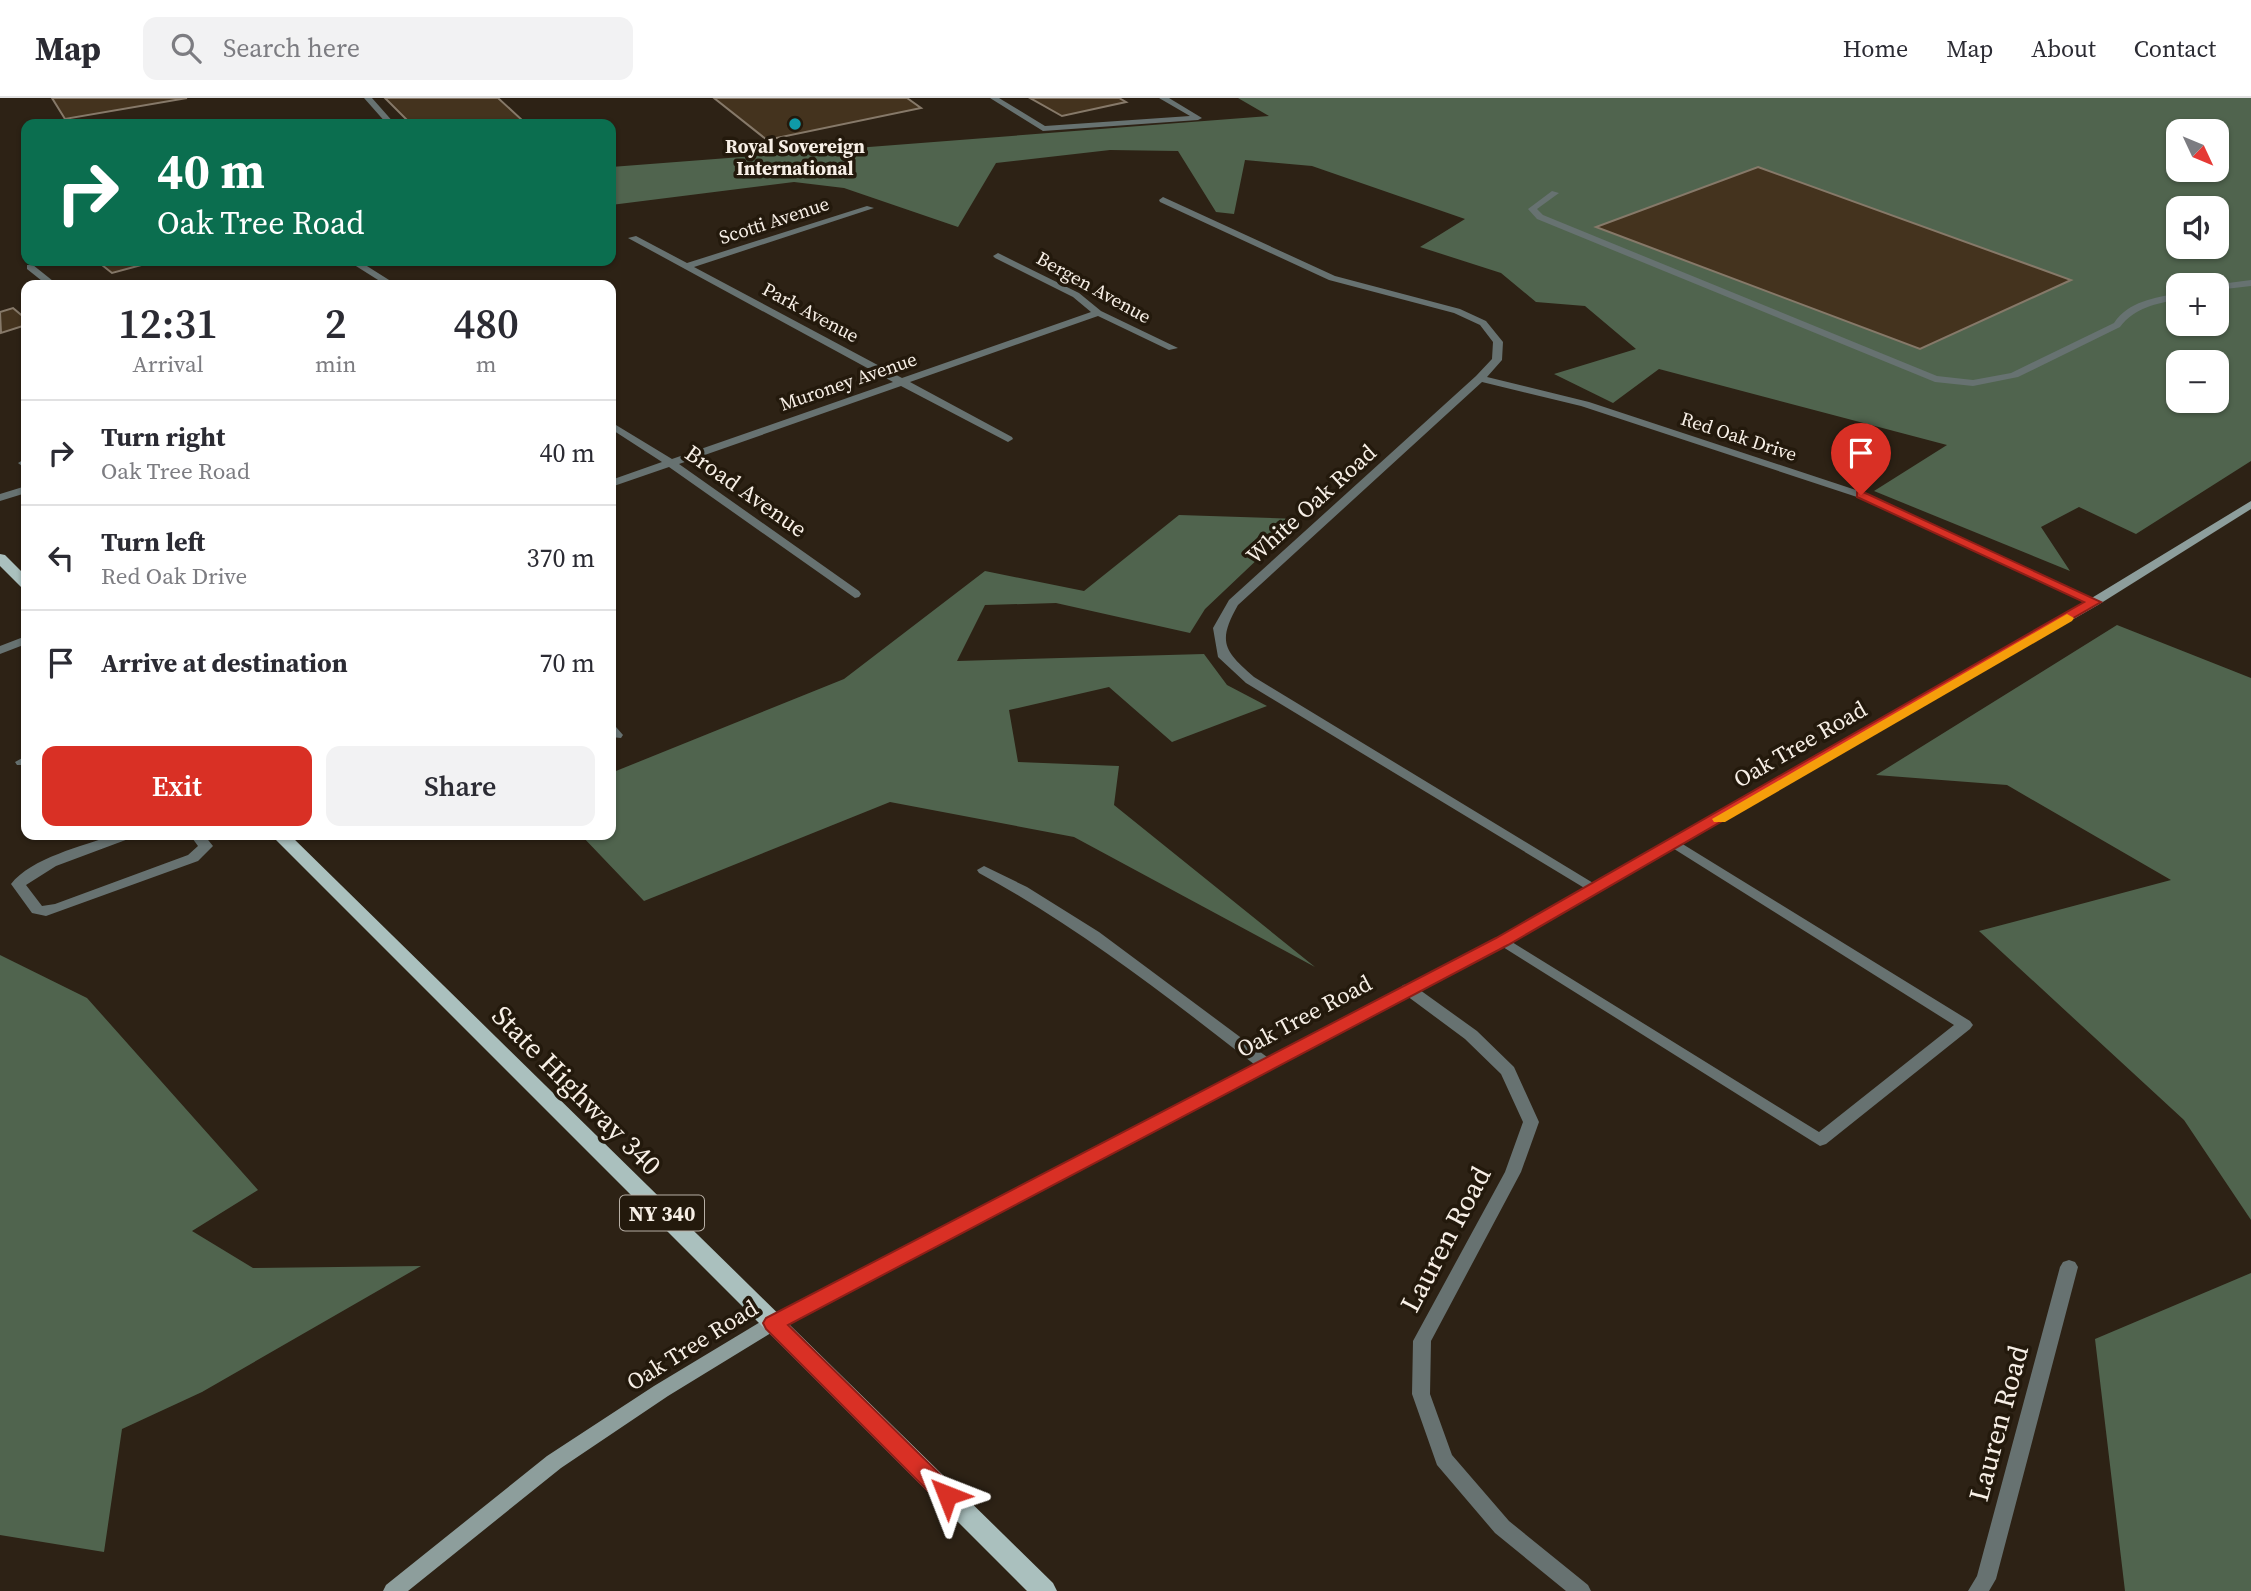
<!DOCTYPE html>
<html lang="en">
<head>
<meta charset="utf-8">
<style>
	body { margin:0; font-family:"Source Serif 4",serif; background:#f2f2f3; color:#2b2b33; height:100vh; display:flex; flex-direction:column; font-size:26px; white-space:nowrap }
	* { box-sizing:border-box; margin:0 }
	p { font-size:23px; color:#7c7c81 }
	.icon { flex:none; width:38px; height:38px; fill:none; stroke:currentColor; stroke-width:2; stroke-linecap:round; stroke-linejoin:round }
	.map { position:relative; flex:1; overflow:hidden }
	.details { position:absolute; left:21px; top:182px; width:595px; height:560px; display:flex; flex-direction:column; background:#fff; border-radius:14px; box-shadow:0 2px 5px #0004 }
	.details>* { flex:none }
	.hud { position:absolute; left:21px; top:21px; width:595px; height:147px; border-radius:14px; box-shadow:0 2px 5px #0004; background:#0b6e4f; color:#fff; overflow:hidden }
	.needle { width:46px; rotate:134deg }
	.fabs { position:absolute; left:2166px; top:21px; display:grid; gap:14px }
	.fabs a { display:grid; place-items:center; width:63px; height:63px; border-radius:14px; background:#fff; box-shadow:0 2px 5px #0004; font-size:35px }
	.pin { position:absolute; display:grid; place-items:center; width:60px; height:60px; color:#fff; margin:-72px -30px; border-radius:50% 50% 50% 0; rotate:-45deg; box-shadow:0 0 7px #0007 }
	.pin .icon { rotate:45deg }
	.me { position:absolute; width:77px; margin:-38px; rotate:315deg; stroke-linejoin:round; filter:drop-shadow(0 0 5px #0008) }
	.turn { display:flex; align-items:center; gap:24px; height:147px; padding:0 21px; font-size:32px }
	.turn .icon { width:91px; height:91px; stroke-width:2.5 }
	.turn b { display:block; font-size:49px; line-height:60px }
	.eta { display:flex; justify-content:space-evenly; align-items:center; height:119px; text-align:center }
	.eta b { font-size:42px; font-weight:600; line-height:49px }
	.button { display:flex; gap:14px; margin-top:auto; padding:14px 21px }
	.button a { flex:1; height:80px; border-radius:14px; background:#d93025; color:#fff; font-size:28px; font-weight:600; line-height:80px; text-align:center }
	.button a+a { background:#f2f2f3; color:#2b2b33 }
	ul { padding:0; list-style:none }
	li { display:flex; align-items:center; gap:21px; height:105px; padding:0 21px; border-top:2px solid #e1e1e2 }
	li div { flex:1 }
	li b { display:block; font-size:26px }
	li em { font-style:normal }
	header { display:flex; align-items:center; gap:42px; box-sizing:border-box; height:98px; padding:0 35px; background:#fff; border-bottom:2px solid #e1e1e2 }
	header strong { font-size:33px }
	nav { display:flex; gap:38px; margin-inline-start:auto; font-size:24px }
	.search { width:490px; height:63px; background:#f2f2f3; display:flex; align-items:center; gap:18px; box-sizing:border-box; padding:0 24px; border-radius:14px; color:#7c7c81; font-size:26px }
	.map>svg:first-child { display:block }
	.forest { fill:#50644e; fill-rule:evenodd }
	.building { fill:#44331e; stroke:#867969; stroke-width:2 }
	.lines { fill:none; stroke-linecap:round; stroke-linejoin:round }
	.lane { fill:#677271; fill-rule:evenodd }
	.street { fill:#677271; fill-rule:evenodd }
	.secondary { fill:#8d9e9c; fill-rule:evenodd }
	.primary { fill:#aac0be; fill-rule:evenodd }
	.route { fill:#d93025; stroke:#8d1f18; stroke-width:2 }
	.slow { fill:#f59e0b }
	.culture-dot { fill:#0f9aa8; stroke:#23190c; stroke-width:2.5 }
	.labels { text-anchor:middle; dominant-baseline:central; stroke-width:7; stroke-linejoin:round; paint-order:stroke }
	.far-poi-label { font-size:19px; font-weight:bold; fill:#f7efe6; stroke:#23190c }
	.far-street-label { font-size:19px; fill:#f7efe6; stroke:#23190c }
	.shield { fill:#23190c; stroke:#b7afa5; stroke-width:2 }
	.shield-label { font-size:21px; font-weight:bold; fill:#f7efe6 }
	.street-label { font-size:23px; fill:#f7efe6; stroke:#23190c }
	.near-street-label { font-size:28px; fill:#f7efe6; stroke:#23190c }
</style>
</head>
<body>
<header>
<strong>Map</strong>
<div class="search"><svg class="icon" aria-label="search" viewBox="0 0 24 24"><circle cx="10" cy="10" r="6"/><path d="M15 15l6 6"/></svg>Search here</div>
<nav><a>Home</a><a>Map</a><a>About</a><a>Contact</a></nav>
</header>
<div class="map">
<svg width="2251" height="1493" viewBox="0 0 2251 1493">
	<rect width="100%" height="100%" fill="#2d2215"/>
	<path class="forest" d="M1238,0H2251V363L2136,436L2079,409L2041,429L2070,473L1874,393L1947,347L1659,271L1613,305L1554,276L1636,251L1585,208L1536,204L1501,175L1420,149L1465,121L1312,68L1245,62L1234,116L1216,114L1178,53L1110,52L996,65L958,129L844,90L794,84L611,107V69L1269,18ZM2179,33H2217V72H2179ZM2179,110H2217V149H2179ZM2179,187H2217V226H2179ZM2179,264H2217V303H2179Z
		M1179,417L1300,421L1205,511L1190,535L1056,505L985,507L957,563L1204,556L1227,587L1267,608L1172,644L1109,589L1009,612L1018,664L1119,668L1114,707L1315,869L1074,739L890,704L644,803L581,737H611V675L844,581L985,473L1084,493Z
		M2117,527L2251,580V1122L2184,1022L1979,833L2171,782L2007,687L1876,677Z
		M0,857L87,900L258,1092L192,1133L253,1170L421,1168L202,1294L122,1331L104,1454L0,1437Z
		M2251,1175V1493H2125L2095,1241Z"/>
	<path class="building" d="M52,0H187L65,21Z
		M385,0H498L522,22L497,26H411Z
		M714,0H907L921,10L767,42Z
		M1030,0H1119L1126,4L1062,18Z
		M1758,69L2071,182L1920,251L1596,129Z
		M97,163H141L145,166L112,175Z
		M13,210L26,221V227L1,235L0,214Z"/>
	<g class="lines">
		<path class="lane" d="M364,0H372L395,26H387Z
			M990,0H999L1045,28L1190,18L1159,0H1169L1202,20L1198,22L1043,33Z
			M1552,93L1559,95L1537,111L1543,117L1937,278L1973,282L2011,275L2114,225C2129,203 2154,200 2179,195V201C2156,206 2135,209 2120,229L2018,279L1973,288L1935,284L1537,121L1528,111Z
			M2251,182V188L2217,192V187H2213Z
			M23,362L26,363V371L18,365Z
			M26,388V395L0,403V396Z
			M26,658V667H17L15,664Z
			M113,737H133L131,740L56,768L26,787L42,808L55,806L188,757L198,748L190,737H204L213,748L198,763L46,818L32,815L11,786C31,760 83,748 113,737Z
			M1676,742L1970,923L1973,927L1970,931L1826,1046L1820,1048L1495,844L1497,841H1507L1819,1034L1954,927L1671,749L1669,746L1671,743Z
			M984,768L1027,789L1099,834L1271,962L1273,966L1271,970H1259C1169,900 1080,830 979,775L977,772Z"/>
		<path class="street" d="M1163,99L1335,178L1460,211L1486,223L1503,244L1502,262L1487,279L1589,304L1865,395L2100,504L2094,508L2090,507L1857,399L1581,308L1482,284L1238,507C1217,544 1224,553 1254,579L1603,791L1601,794H1591L1246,585L1218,559L1213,530L1229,502L1476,278L1492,261L1493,244L1480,227L1454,215L1329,182L1160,104L1159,102Z
			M867,108L874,110L694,169L902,280L1091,214L1073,199L995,160L993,158L998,155L1079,195L1101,213L1178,250L1169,252L1098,218L910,284L1012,339L1013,341L1008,344L901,288L679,366L859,493L861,496L859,499L855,500L669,369L611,389V382L662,364L611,331V324L672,361L893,284L628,140L636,138L687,165Z
			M348,163H359L397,187H386Z
			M27,167H33L58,187H47L27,171Z
			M26,538V546L0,556V548Z
			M611,628L616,629L623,637L621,640L611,639Z
			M1408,886L1413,887L1477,933L1514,969L1539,1024L1521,1074L1431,1243L1430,1296L1452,1357L1509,1423L1588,1487L1591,1493H1566L1495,1435L1437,1367L1412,1296L1413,1243L1505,1074L1523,1024L1501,976L1465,941L1403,895L1400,891L1403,887Z
			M2069,1162L2075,1164L2078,1169L1996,1481L1989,1493H1968L1977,1478L2060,1169L2063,1164Z"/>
		<path class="secondary" d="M2251,403V411L2098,507L1507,847L779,1230L668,1298L561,1370L408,1493H383L386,1487L547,1358L654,1288L767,1220L1497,841L1953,581L2090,501Z"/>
		<path class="primary" d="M0,456L5,457L26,478V490L21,489L0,468Z
			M271,737H290L1053,1485L1057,1493H1027Z"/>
	</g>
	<path class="route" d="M1861,393L2101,504L1508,847L788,1227L955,1391L958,1397L955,1404L947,1407L939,1404L766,1231L763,1225L766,1220L1496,840L2084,504L1857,399V394Z"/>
	<path class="slow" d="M2067,516L2074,520L2072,523L1725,724H1714L1712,721Z"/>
	<circle class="culture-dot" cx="795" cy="26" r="7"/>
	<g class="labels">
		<g class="far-poi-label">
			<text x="795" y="48">Royal Sovereign<tspan x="795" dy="22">International</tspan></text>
		</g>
		<g class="far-street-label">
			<text transform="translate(774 122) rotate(-18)">Scotti Avenue</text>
			<text transform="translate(1094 189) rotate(29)">Bergen Avenue</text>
			<text transform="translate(811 214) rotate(28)">Park Avenue</text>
			<text transform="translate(848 283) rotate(-19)">Muroney Avenue</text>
			<text transform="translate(1739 338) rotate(18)">Red Oak Drive</text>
		</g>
		<rect class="shield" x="620" y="1097.5" width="84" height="35" rx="5"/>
		<g class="shield-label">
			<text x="662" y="1115">NY 340</text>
		</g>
		<g class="street-label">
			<text transform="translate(746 393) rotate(35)">Broad Avenue</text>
			<text transform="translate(1311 406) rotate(-42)">White Oak Road</text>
			<text transform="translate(1800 646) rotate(-30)">Oak Tree Road</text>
			<text transform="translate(1304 918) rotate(-28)">Oak Tree Road</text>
			<text transform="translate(692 1247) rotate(-32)">Oak Tree Road</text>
		</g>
		<g class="near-street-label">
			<text transform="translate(577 992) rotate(45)">State Highway 340</text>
			<text transform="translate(1445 1141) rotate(-62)">Lauren Road</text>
			<text transform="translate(1998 1325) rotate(-75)">Lauren Road</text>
		</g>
	</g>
</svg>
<div class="fabs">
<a><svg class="needle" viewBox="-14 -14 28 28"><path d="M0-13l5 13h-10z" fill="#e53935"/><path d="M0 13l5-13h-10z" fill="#7c7c81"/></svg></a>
<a><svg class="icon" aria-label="sound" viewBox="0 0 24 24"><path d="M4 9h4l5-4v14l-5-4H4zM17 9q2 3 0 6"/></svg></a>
<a>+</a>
<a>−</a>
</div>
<div class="pin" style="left:1861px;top:397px;background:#d93025"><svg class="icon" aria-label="arrive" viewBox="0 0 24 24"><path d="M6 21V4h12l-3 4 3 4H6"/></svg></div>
<svg class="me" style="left:947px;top:1397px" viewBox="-20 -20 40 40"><path d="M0-17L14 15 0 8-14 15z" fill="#d93025" stroke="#fff" stroke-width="4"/></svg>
<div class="hud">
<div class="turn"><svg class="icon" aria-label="right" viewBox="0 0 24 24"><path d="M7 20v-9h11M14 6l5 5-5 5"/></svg><div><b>40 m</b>Oak Tree Road</div></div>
</div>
<section class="details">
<div class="eta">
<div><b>12:31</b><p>Arrival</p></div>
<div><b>2</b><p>min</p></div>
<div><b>480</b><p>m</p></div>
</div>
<ul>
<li><svg class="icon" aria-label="right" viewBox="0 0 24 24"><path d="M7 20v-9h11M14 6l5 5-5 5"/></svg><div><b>Turn right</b><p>Oak Tree Road</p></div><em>40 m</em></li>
<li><svg class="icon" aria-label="left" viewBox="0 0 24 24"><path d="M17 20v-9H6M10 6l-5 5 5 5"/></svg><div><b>Turn left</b><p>Red Oak Drive</p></div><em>370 m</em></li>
<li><svg class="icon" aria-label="arrive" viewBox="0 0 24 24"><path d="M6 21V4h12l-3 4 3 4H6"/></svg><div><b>Arrive at destination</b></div><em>70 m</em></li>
</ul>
<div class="button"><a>Exit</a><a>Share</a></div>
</section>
</div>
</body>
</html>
